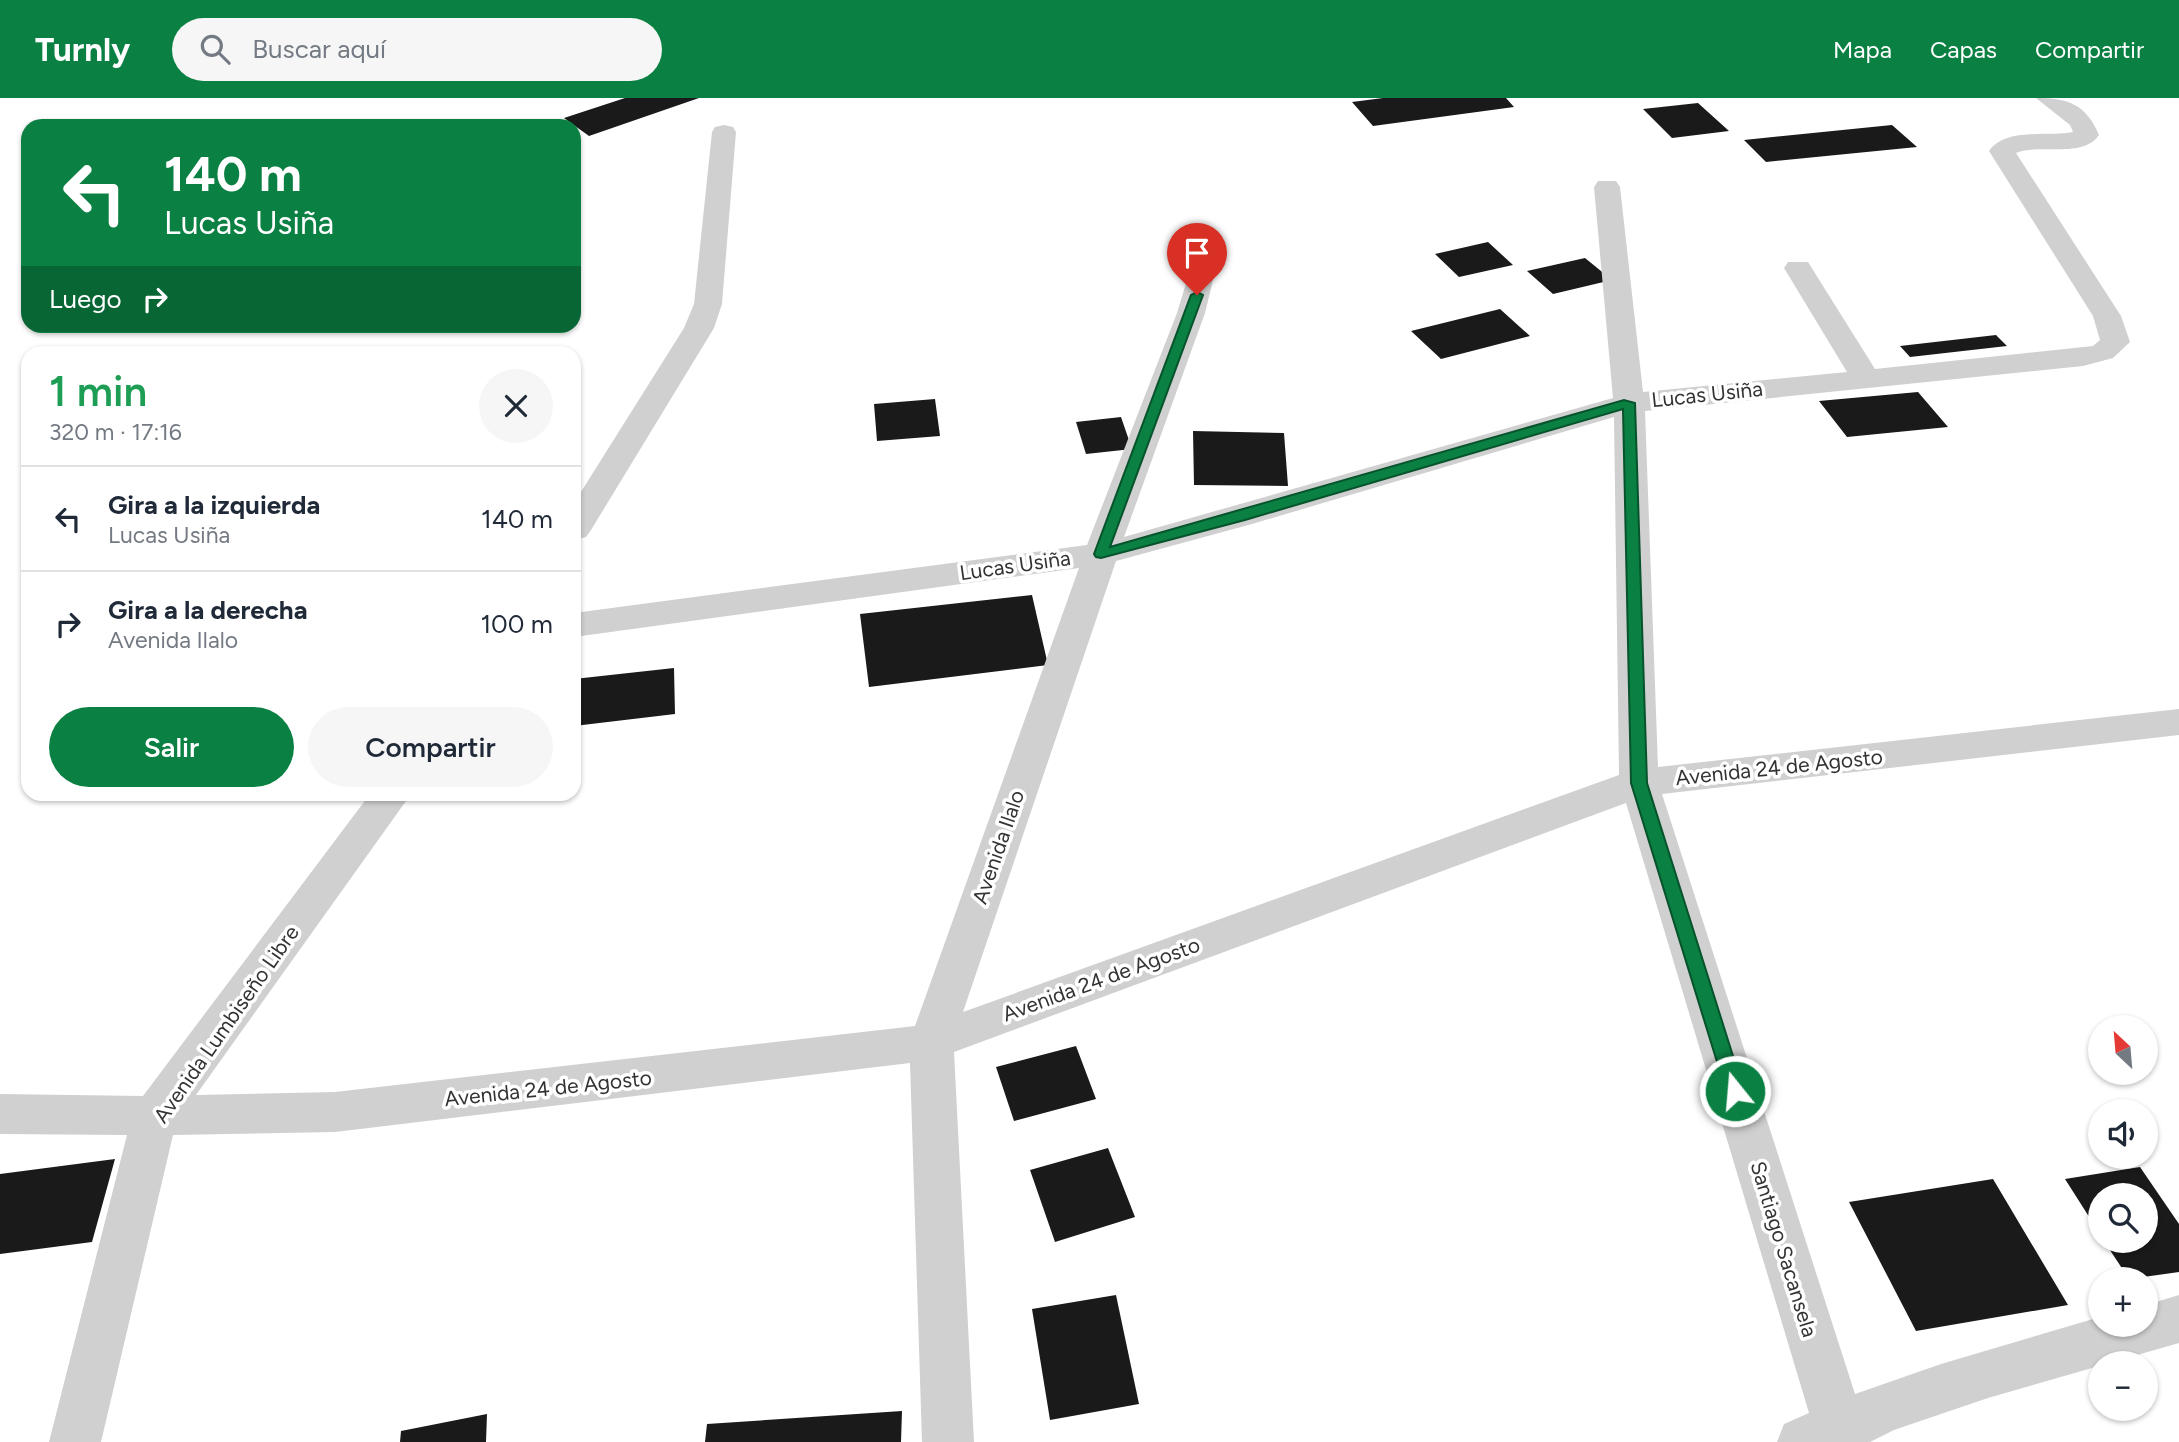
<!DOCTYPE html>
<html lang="es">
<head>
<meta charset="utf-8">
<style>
	body { margin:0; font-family:Figtree,sans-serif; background:#f6f6f7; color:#1f2937; height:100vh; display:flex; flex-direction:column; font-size:26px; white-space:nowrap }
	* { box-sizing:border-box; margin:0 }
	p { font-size:23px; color:#747a83 }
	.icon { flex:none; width:38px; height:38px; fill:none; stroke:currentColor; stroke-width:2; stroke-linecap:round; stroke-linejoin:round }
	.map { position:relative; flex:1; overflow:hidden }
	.panel { position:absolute; left:21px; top:248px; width:560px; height:455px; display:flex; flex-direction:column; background:#fff; border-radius:21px; box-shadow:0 2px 5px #0004 }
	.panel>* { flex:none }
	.top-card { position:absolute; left:21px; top:21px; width:560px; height:214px; border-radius:21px; box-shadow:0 2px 5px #0004; background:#0b8043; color:#fff; overflow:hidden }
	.needle { width:46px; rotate:334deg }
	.tools { position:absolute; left:2088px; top:917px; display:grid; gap:14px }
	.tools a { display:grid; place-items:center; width:70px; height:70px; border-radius:50%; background:#fff; box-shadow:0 2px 5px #0004; font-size:35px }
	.pin { position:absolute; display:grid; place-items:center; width:60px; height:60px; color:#fff; margin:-72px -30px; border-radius:50% 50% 50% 0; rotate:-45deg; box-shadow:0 0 7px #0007 }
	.pin .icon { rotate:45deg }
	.me { position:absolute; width:77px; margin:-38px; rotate:343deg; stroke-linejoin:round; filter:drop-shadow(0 0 5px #0008) }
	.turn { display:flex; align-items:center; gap:24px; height:147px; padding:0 28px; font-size:32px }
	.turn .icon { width:91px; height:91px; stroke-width:2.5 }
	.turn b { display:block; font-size:49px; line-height:60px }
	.then { display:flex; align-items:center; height:66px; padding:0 28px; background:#0003; gap:14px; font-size:26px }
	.round { display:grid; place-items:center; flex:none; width:74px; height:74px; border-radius:37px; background:#f6f6f7 }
	.headline { display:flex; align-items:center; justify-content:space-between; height:119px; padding:0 28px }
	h1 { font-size:42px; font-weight:600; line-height:52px; color:#1e9e55 }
	.cta { display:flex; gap:14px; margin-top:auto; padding:14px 28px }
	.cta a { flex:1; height:80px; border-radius:42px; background:#0b8043; color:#fff; font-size:28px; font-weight:600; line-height:80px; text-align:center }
	.cta a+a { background:#f6f6f7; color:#1f2937 }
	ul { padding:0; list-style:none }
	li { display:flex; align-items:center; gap:21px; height:105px; padding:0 28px; border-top:2px solid #e0e1e3 }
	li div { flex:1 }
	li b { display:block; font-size:26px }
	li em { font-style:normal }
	header { display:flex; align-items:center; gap:42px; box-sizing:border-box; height:98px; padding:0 35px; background:#0b8043; color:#fff }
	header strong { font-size:33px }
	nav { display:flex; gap:38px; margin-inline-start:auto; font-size:24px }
	.search { width:490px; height:63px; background:#f6f6f7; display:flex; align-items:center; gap:18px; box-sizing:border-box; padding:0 24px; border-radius:38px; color:#747a83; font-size:26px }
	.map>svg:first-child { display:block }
	.building { fill:#1a1a1a }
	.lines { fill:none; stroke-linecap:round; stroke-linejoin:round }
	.minor { fill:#d0d0d0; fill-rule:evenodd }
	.route { fill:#0b8043; stroke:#07532c; stroke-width:2 }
	.labels { text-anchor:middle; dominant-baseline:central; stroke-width:7; stroke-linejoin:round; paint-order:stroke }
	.street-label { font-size:21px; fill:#333; stroke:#fff }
</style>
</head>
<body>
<header>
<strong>Turnly</strong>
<div class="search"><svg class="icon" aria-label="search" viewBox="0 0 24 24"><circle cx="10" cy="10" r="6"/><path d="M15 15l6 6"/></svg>Buscar aquí</div>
<nav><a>Mapa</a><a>Capas</a><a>Compartir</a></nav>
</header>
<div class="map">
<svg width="2179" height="1344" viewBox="0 0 2179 1344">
	<rect width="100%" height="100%" fill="#fff"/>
	<path class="building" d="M625,0H699L589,38L564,20Z
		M1383,0H1506L1514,9L1373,28L1352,4Z
		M1698,5L1729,33L1672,40L1643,11Z
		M1892,27L1917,49L1766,64L1744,42Z
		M1488,144L1513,167L1459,179L1435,156Z
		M1585,160L1612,182L1553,196L1527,173Z
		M1500,211L1530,238L1441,261L1411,233Z
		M1996,237L2007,248L1910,259L1900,248Z
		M1918,294L1948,329L1847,339L1819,303Z
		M935,301L940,338L877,343L874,306Z
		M1121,319L1132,351L1086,356L1076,324Z
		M1193,333L1284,335L1288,388L1194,387Z
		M1032,497L1048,567L869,589L860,516Z
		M674,570L675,616L574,628V581Z
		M1076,948L1096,1001L1014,1023L996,969Z
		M1108,1050L1135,1119L1055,1144L1030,1072Z
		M115,1061L92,1144L0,1156V1076Z
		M2140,1069L2179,1126V1174L2129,1181L2104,1143H2146V1097H2100V1136L2065,1081Z
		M1993,1081L2068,1207L1916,1233L1849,1104Z
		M1116,1197L1139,1306L1050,1322L1032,1211Z
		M902,1313L901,1344H705L707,1326Z
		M487,1316L486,1344H400L401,1333Z"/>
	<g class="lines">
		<path class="minor" d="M2036,0C2068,0 2086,6 2099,37C2083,61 2039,45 2016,55L2121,218L2130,244L2113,260L2083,268L1645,313L1658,669L2179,611V637L1662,696L1855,1296L1941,1266L2100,1219V1227H2146V1207L2179,1197V1245L1988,1300L1894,1332L1870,1344H1777L1784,1326L1809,1315L1626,705L954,954L974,1344H922L910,965L335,1034L173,1037L101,1344H49L127,1037L0,1036V996L143,998L370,696H411L196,997L335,994L915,928L1079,470L574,539V515L1087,447L1177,215L1190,172L1200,170L1210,172L1214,178L1205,215L1124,439L1613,300L1594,89L1598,83H1616L1620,89L1643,294L1847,274L1784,170L1788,164H1808L1875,271L2093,248L2100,242L2093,218L1989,53C2006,29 2048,39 2073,34L2070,27ZM1614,319L1619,677L963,914L1116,463L1252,426Z
			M724,27L733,29L736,34L722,206L714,230L591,432L586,439L574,442V405L684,230L694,206L712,34L715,29Z"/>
	</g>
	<path class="route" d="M1197,194L1203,197L1110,449L1624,302L1635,305L1647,685L1744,993L1742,999H1728L1726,993L1631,685L1623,311L1245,422L1101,460L1096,459L1094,456L1191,197Z"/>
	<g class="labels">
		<g class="street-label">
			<text transform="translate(1707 296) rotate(-6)">Lucas Usiña</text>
			<text transform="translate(1015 467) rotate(-8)">Lucas Usiña</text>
			<text transform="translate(1779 669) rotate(-6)">Avenida 24 de Agosto</text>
			<text transform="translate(998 749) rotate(-71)">Avenida Ilalo</text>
			<text transform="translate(1101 881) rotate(-20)">Avenida 24 de Agosto</text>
			<text transform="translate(226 926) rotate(-55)">Avenida Lumbiseño Libre</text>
			<text transform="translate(548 990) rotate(-6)">Avenida 24 de Agosto</text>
			<text transform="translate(1784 1151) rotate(73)">Santiago Sacansela</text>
		</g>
	</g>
</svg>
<div class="tools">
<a><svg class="needle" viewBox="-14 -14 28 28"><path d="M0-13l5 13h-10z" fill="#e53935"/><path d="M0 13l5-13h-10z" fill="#747a83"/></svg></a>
<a><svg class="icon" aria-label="sound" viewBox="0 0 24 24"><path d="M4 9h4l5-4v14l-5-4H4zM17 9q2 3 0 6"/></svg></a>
<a><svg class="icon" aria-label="search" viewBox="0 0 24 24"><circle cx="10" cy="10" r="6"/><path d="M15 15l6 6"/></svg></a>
<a>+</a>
<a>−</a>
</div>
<div class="pin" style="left:1197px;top:197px;background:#d93025"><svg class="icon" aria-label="arrive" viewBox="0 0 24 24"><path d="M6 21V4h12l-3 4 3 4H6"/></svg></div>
<svg class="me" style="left:1735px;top:993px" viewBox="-20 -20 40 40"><circle r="17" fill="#0b8043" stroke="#fff" stroke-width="3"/><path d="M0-11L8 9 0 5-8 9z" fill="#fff"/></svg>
<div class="top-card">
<div class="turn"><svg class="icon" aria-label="left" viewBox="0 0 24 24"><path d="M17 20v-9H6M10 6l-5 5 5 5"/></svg><div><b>140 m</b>Lucas Usiña</div></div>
<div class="then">Luego<svg class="icon" aria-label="right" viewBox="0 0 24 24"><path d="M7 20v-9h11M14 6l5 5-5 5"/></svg></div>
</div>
<section class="panel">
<div class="headline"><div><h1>1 min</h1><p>320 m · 17:16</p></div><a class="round"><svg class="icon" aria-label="close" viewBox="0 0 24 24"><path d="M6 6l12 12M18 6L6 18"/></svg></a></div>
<ul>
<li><svg class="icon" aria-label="left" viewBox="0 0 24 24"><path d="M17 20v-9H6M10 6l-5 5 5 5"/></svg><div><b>Gira a la izquierda</b><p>Lucas Usiña</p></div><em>140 m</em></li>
<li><svg class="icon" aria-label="right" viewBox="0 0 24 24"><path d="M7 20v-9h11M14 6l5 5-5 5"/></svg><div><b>Gira a la derecha</b><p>Avenida Ilalo</p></div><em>100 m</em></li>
</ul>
<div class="cta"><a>Salir</a><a>Compartir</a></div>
</section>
</div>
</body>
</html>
